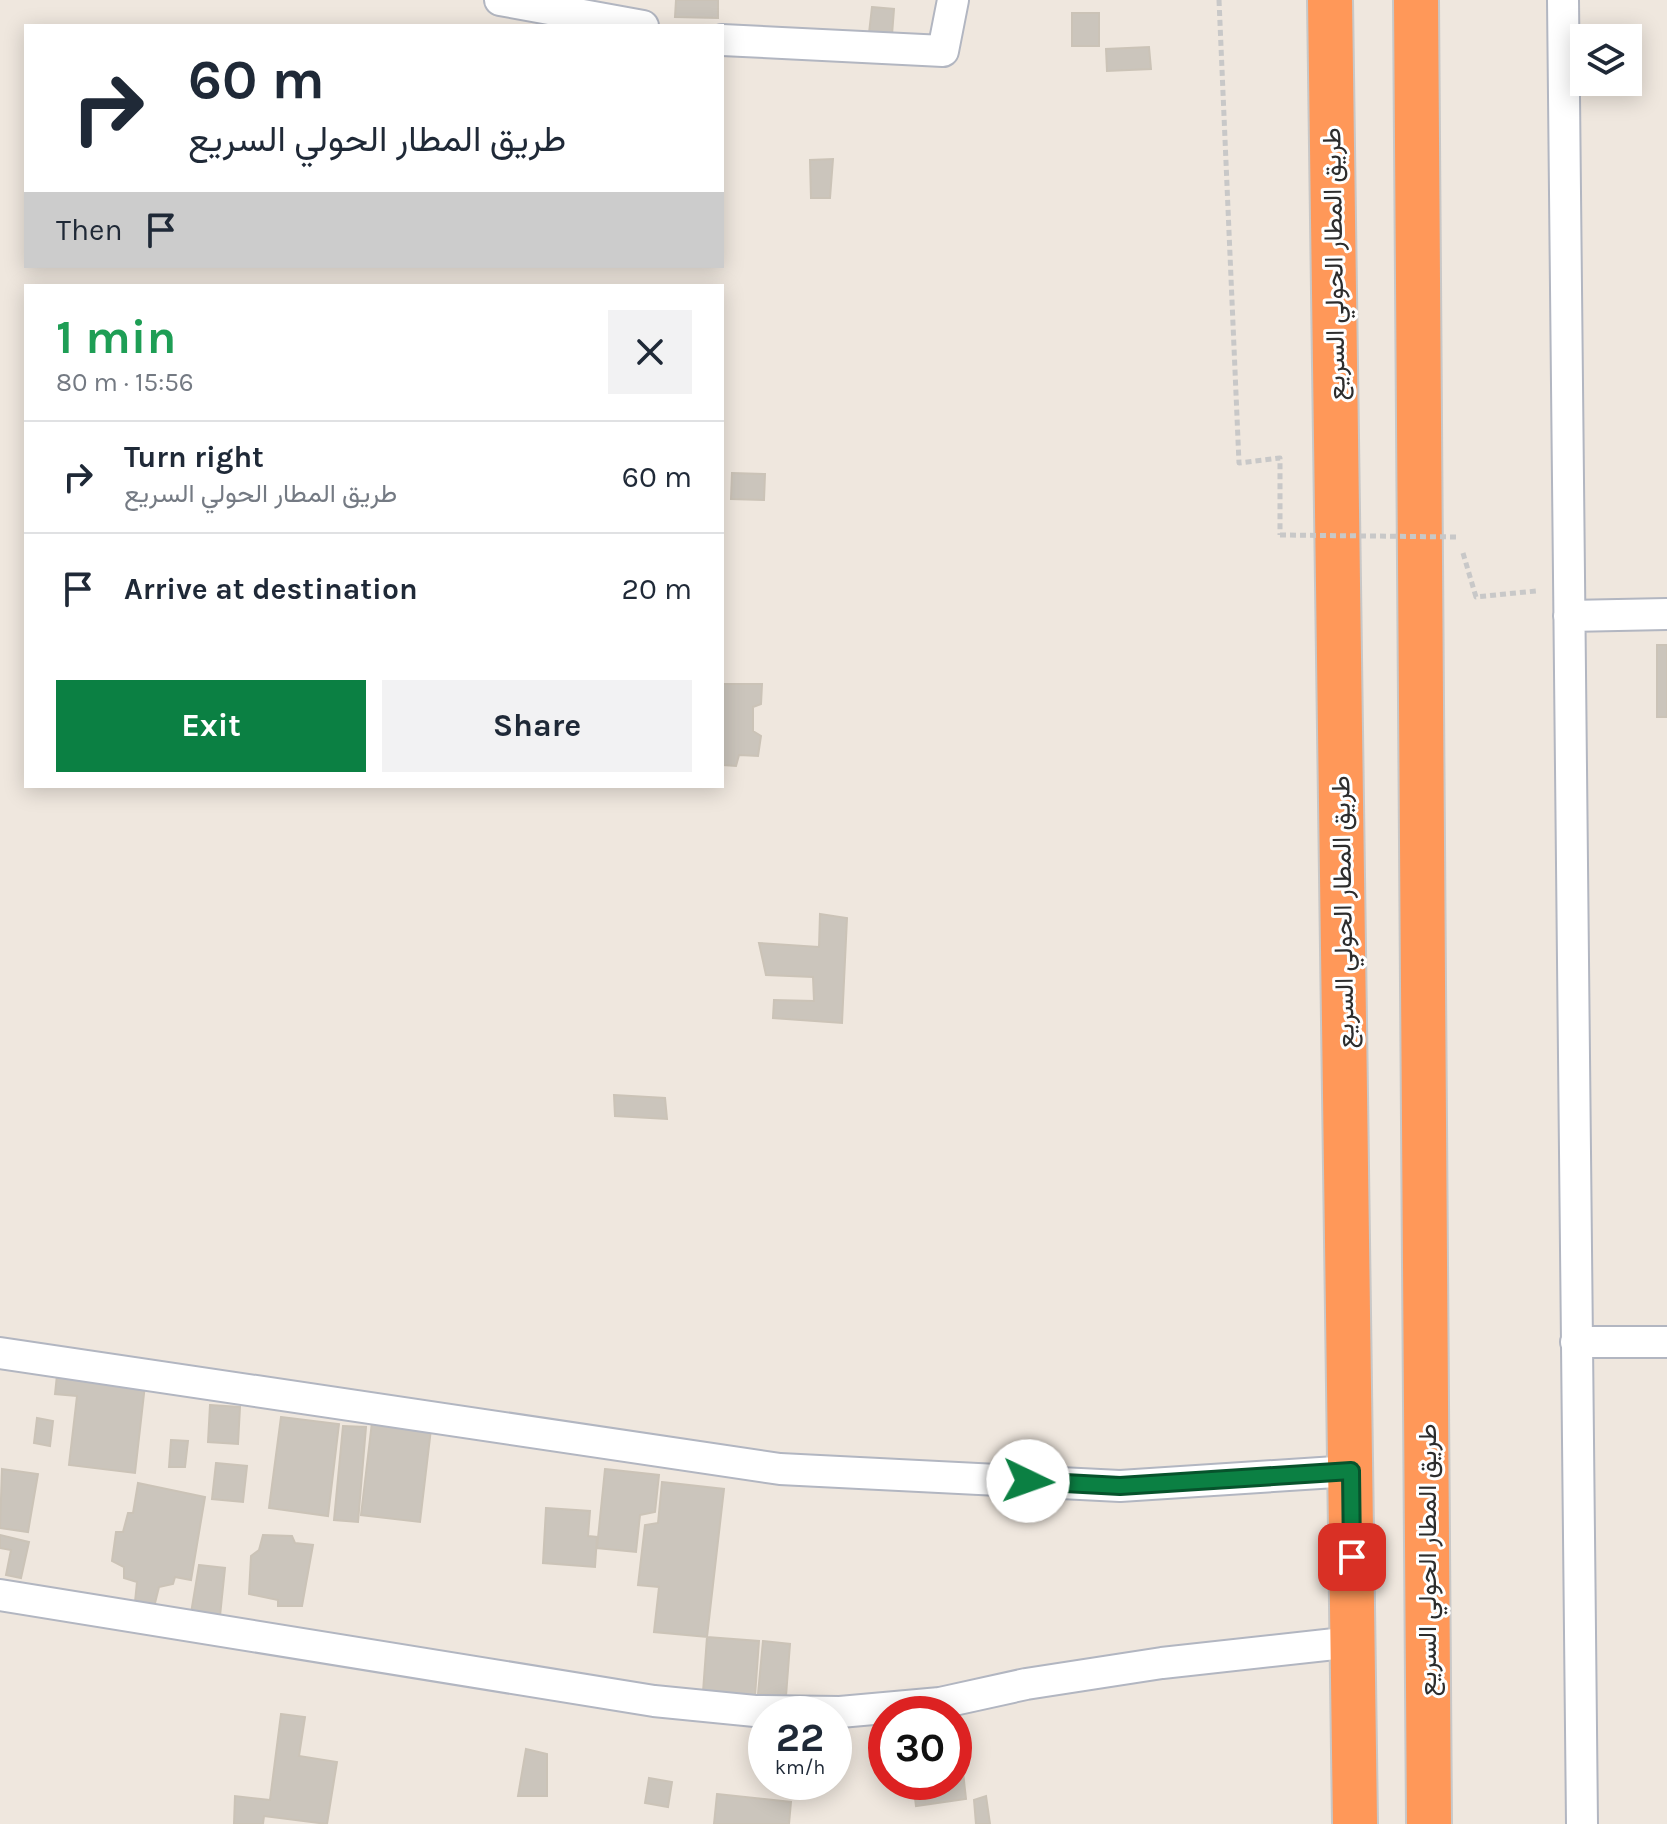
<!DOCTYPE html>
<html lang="en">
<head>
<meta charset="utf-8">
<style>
	body { margin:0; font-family:Karla,Vazirmatn,sans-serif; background:#f2f2f3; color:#1f2937; height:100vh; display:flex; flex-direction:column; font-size:30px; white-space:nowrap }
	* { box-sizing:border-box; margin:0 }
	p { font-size:26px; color:#747a83 }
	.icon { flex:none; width:44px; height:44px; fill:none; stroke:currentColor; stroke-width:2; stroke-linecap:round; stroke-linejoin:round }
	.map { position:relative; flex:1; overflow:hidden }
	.details { position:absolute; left:24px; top:284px; width:700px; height:504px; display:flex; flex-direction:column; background:#fff; border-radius:0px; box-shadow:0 4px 20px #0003 }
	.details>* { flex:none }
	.top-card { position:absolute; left:24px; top:24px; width:700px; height:244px; border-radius:0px; box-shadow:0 4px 20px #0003; background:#fff; color:#1f2937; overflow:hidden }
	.tools { position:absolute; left:1570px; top:24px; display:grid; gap:16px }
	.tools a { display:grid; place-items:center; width:72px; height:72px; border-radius:0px; background:#fff; box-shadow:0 4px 20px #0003; font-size:40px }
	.speed { position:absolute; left:748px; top:1696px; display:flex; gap:16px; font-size:40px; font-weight:700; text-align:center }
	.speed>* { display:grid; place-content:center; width:104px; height:104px; border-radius:50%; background:#fff; box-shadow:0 4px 20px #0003; line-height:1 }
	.speed small { font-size:20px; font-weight:400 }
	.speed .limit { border:12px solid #d22; background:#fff; color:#111 }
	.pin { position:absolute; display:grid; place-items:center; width:68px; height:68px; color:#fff; margin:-34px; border-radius:16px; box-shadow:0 4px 12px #0006 }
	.me { position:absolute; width:88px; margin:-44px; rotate:93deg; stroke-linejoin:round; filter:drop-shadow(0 0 6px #0008) }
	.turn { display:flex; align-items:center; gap:28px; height:168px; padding:0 32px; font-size:36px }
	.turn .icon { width:104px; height:104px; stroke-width:2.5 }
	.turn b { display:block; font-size:56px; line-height:68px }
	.then { display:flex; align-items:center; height:76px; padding:0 32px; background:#0003; gap:16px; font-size:30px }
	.round { display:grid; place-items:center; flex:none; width:84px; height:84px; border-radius:0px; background:#f2f2f3 }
	.head { display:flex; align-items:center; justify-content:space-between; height:136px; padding:0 32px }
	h1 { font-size:48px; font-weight:700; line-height:60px; color:#1e9e55 }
	.cta { display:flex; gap:16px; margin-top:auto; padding:16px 32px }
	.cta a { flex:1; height:92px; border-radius:0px; background:#0b8043; color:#fff; font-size:32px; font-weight:700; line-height:92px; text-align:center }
	.cta a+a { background:#f2f2f3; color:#1f2937 }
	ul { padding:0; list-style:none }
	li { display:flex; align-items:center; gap:24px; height:112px; padding:0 32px; border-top:2px solid #e0e1e3 }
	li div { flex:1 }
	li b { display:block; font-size:30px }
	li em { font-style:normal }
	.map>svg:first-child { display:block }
	.building { fill:#cbc5bc; stroke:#cbc3b7; stroke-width:2 }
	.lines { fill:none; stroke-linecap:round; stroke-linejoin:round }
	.street-casing { stroke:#b2b6c1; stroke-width:34 }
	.highway-casing { stroke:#c8c8c8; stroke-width:48 }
	.path { stroke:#c8c8c8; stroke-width:5; stroke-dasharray:6 4; stroke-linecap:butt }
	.street { stroke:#fff; stroke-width:30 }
	.highway { stroke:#ff9859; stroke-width:44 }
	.path-bridge { stroke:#c8c8c8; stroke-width:5; stroke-dasharray:6 4; stroke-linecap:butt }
	.route-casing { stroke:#07532c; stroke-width:20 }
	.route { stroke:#0b8043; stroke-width:14 }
	.labels { text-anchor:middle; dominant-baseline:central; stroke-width:6; stroke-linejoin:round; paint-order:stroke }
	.street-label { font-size:26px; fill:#2d2d2d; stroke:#fff }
</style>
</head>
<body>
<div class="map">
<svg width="1667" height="1824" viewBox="0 0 1667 1824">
	<rect width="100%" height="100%" fill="#efe7de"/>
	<path class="building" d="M676,0H718V18L675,17Z
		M872,7L894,9L892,35L869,33Z
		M1072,13H1099V46H1072Z
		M1149,47L1151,69L1107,71L1106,49Z
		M833,159L830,198H811L810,160Z
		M732,473L765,474L764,500L731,499Z
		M1657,645H1667V717H1657Z
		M722,684H762L761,704L753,707V731L761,736L758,756L739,755L736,766L723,765L722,759Z
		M820,914L847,918L842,1023L773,1018L774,1000L814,1001L813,977L766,975L759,943L819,947Z
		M614,1095L665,1098L667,1119L615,1116Z
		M57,1375L145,1385L135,1473L69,1465L77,1396L55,1394Z
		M210,1405L240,1407L238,1444L208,1442Z
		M281,1417L339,1424L328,1516L269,1508Z
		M37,1418L53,1421L50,1446L34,1443Z
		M372,1422L431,1429L420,1522L361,1515Z
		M343,1426L366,1427L358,1522L334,1520Z
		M171,1440L188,1441L185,1467H169Z
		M216,1463L247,1466L243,1502L212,1499Z
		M2,1469L38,1474L28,1532L0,1528Z
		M605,1469L659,1475L655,1512L640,1515L636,1552L597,1548Z
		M662,1482L724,1489L707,1637L654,1632L659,1587L638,1585L645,1525L658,1523Z
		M138,1483L205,1497L191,1580L175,1577L173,1584L159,1587L154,1607L135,1602L137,1582L124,1578V1567L112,1561L116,1532H123L128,1513H133Z
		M546,1508L590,1511L588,1536L597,1537L595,1567L543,1563Z
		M0,1535L29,1542L21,1578L6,1575L11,1550L0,1548Z
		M263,1535L292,1536L295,1543L313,1545L302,1606H278V1600L249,1594L251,1556L259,1550Z
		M199,1565L225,1568L220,1616L191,1613Z
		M707,1637L759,1641L755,1696L703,1692Z
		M763,1641L790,1644L786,1696L758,1694Z
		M281,1714L305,1717L299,1756L337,1762L327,1824L264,1816L263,1824H234L235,1796L270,1800Z
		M526,1749L547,1754V1796H518Z
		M963,1772L966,1799L916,1806L913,1782H954V1773Z
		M649,1778L672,1782L668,1807L645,1803Z
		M717,1794L791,1802L789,1824H714Z
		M986,1796L990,1824H976L974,1800Z"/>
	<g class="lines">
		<g class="street-casing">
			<path id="street" d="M500,0L643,26
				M1563,0L1582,1824
				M722,40L943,51L953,0
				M1569,616L1667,614
				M1576,1342H1667
				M0,1353L780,1469L1120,1486L1351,1471
				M0,1595L654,1701L755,1711L840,1712L940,1703L1026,1684L1162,1663L1353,1642"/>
		</g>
		<g class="highway-casing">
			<path id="highway" d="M1330,0L1355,1824
				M1416,0L1429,1824"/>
		</g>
		<path class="path" d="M1219,0L1239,463L1280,458V535
			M1463,553L1476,597L1536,591"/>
		<use href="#street" class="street"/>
		<use href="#highway" class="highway"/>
		<path class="path-bridge" d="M1280,535L1458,537"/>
	</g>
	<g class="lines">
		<g class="route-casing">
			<path id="route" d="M1028,1481L1120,1486L1351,1471L1352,1557"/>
		</g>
		<use href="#route" class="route"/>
	</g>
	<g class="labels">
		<g class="street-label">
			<text transform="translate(1334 264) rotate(-91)">طريق المطار الحولي السريع</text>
			<text transform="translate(1343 912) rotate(-91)">طريق المطار الحولي السريع</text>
			<text transform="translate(1427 1560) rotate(-90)">طريق المطار الحولي السريع</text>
		</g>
	</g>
</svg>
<div class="tools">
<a><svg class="icon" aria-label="layers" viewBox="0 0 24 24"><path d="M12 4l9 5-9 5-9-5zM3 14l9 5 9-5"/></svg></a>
</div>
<div class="speed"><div>22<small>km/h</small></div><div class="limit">30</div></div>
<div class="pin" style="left:1352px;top:1557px;background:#d93025"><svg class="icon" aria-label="arrive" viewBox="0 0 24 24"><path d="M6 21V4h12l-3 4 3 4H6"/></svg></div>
<svg class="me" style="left:1028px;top:1481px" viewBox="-20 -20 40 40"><circle r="19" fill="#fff"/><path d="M0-13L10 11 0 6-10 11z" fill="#0b8043"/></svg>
<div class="top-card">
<div class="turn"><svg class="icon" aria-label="right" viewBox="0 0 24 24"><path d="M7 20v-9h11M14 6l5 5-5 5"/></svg><div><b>60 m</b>طريق المطار الحولي السريع</div></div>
<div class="then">Then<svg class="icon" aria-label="arrive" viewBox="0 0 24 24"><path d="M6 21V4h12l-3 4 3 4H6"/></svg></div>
</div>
<section class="details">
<div class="head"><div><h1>1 min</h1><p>80 m · 15:56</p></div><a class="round"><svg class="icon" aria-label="close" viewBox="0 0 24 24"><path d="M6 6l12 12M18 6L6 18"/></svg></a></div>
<ul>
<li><svg class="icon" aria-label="right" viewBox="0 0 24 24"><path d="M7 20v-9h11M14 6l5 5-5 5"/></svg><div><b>Turn right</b><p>طريق المطار الحولي السريع</p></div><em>60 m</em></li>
<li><svg class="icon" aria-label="arrive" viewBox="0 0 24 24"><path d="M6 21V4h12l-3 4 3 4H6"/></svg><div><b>Arrive at destination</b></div><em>20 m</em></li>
</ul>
<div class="cta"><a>Exit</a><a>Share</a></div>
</section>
</div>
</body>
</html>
